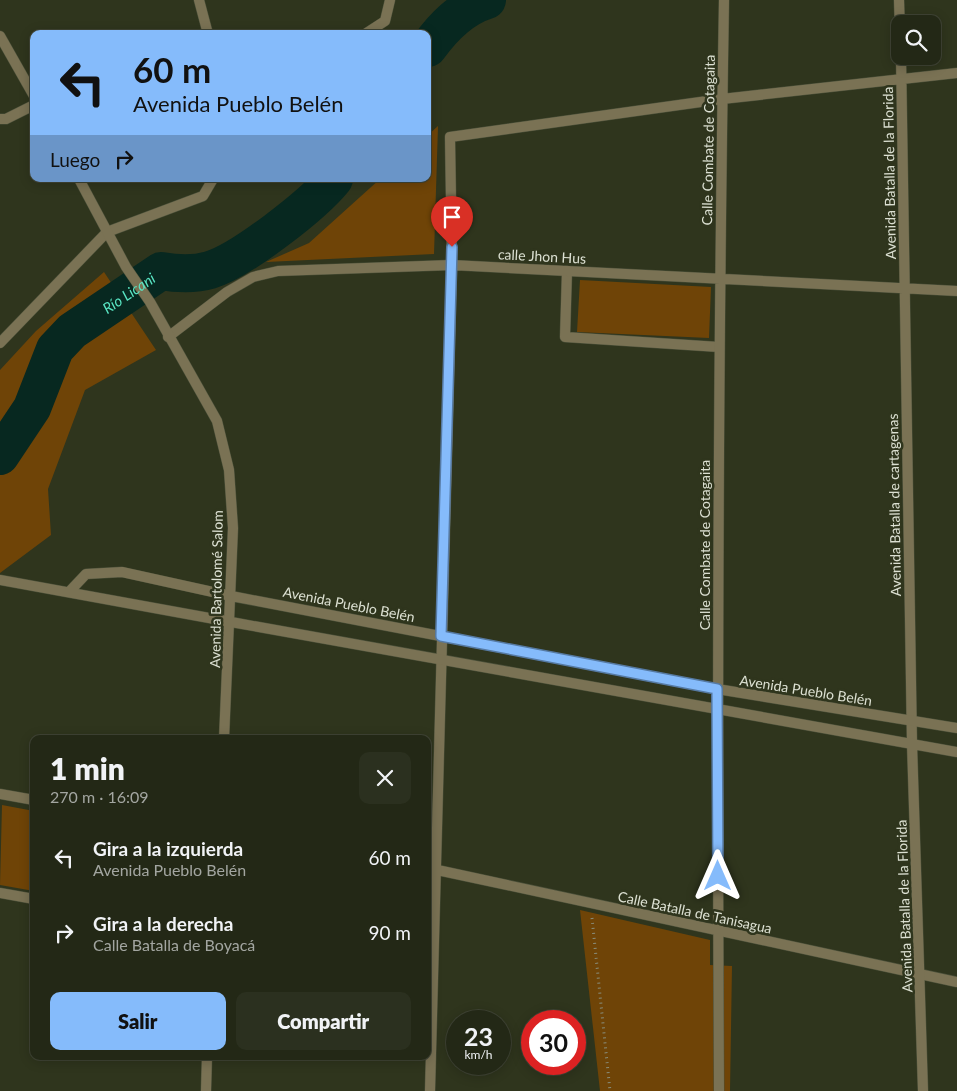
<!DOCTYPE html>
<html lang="es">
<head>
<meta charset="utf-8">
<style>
	body { margin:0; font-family:Lato,sans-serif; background:#2b301f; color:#f1f3f6; height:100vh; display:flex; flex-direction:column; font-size:19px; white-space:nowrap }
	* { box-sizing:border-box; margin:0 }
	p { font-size:16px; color:#a3a6a1 }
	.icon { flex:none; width:28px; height:28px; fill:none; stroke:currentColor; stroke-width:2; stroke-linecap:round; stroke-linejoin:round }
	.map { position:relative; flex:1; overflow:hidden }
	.sheet { position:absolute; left:30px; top:735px; width:401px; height:325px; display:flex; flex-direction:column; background:#232816; border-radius:10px; box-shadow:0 2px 12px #0003,0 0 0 1px #404435 }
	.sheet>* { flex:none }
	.banner { position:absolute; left:30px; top:30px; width:401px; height:152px; border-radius:10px; box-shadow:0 2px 12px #0003,0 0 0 1px #404435; background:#85bbfb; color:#111; overflow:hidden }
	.buttons { position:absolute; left:891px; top:15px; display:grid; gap:10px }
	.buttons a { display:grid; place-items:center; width:50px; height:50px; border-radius:10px; background:#232816; box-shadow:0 2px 12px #0003,0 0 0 1px #404435; font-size:25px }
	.speed { position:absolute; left:446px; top:1010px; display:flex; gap:10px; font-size:25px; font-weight:700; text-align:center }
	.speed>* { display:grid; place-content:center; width:65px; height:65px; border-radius:50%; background:#232816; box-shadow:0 2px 12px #0003,0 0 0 1px #404435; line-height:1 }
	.speed small { font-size:12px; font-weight:400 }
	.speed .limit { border:8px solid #d22; background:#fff; color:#111 }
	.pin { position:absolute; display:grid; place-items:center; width:42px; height:42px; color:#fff; margin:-51px -21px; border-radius:50% 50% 50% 0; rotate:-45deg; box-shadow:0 0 5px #0007 }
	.pin .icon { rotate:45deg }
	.me { position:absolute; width:55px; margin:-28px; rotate:0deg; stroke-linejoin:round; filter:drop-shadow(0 0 4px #0008) }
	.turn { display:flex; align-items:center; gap:18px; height:105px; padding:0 20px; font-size:22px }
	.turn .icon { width:65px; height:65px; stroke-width:2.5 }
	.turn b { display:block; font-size:35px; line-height:42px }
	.then { display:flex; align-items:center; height:48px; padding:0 20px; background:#0003; gap:10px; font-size:19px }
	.round { display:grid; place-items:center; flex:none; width:52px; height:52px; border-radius:10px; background:#2b301f }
	.headline { display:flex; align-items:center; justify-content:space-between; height:85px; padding:0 20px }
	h1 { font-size:30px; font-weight:800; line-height:38px }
	.button { display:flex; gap:10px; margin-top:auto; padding:10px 20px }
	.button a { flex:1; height:58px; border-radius:10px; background:#85bbfb; color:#111; font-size:20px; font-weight:800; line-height:58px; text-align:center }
	.button a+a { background:#2b301f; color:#f1f3f6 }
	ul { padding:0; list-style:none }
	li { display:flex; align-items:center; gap:15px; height:75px; padding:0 20px }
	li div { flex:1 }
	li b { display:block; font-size:19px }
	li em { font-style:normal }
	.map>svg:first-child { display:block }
	.green { fill:#6f4407 }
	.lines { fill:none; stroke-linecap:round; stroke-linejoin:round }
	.river { stroke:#072820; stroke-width:38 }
	.service-casing { stroke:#4b503a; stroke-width:11 }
	.minor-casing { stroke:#4b503a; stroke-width:11 }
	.tertiary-casing { stroke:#4b503a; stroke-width:11 }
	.path { stroke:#898e7c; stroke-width:3; stroke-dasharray:1 4; stroke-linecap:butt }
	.service { stroke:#7a7254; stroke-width:10 }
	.minor { stroke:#7a7254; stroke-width:10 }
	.tertiary { stroke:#7a7254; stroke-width:10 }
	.route-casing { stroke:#567aa3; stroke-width:12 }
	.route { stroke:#85bbfb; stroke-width:9 }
	.labels { text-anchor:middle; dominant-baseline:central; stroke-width:5; stroke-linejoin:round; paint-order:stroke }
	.street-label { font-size:14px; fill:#dce0d2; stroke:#2f351d }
	.water-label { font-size:15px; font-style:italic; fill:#59e5c3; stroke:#2f351d }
</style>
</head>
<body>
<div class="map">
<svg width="957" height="1091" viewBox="0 0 957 1091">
	<rect width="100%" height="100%" fill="#2f351d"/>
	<path class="green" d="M438,126L434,254L266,262L309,243L380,179H428V135Z
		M104,272L156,350L85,390L48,489L51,535L0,573V370L36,331Z
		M580,280L711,287L709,338L577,332Z
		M2,805L34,811V891L0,885Z
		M580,910L710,940V965L732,966L730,1091H600Z"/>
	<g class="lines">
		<g class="river">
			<path d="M428,48C443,27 461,8 487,0"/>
			<path id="s1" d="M0,456L32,408L55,349L72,331L161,271C178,274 193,275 210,270C241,261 313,205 334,179"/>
		</g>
		<g class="service-casing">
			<path id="service" d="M567,271L565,337L719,347
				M0,893L34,899"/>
		</g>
		<g class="minor-casing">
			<path id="minor" d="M199,0L208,34
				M899,0L900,32
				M365,34L385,21L390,0
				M901,56L912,744
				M0,119H6L34,105
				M168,337L227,292L253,277L278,271L452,265L957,291
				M0,343L107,232L203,196L213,179
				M0,580L231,622
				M69,592L86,574L122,572L231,596
				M0,794L34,800
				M428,868L957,982
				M430,1091L452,265L450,137L722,99L957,73
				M719,1091C717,727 718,364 724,0"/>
		</g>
		<g class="tertiary-casing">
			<path id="tertiary" d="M0,36L34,96
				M79,179L126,267L150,302L217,421L229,470L233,528L224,739
				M231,596L717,689L957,728
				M231,622L957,752
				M912,744L923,1091
				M206,1091L207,1056"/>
		</g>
		<path class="path" d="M592,918L610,1091"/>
		<use href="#service" class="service"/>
		<use href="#minor" class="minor"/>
		<use href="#tertiary" class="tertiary"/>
	</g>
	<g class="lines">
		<g class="route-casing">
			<path id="route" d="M452,247L441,636L717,689L718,876"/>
		</g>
		<use href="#route" class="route"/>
	</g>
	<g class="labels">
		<g class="street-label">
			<text transform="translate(708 140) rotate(-89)">Calle Combate de Cotagaita</text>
			<text transform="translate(889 173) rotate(-91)">Avenida Batalla de la Florida</text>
			<text transform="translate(542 256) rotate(3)">calle Jhon Hus</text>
			<text transform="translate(894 505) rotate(-91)">Avenida Batalla de cartagenas</text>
			<text transform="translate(704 545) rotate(-90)">Calle Combate de Cotagaita</text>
			<text transform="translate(216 589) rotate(-89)">Avenida Bartolomé Salom</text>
			<text transform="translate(349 604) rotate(11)">Avenida Pueblo Belén</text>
			<text transform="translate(806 690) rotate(9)">Avenida Pueblo Belén</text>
			<text transform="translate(904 906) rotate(-92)">Avenida Batalla de la Florida</text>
			<text transform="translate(695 912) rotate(12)">Calle Batalla de Tanisagua</text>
		</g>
		<g class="water-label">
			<text stroke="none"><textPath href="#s1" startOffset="214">Río Licani</textPath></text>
		</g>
	</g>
</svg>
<div class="buttons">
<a><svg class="icon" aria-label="search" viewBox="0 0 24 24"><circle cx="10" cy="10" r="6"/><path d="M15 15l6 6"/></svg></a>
</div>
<div class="speed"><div>23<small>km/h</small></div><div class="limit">30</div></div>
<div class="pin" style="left:452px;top:247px;background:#d93025"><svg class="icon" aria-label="arrive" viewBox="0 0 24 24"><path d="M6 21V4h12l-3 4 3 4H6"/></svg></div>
<svg class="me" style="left:718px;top:876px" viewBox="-20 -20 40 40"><path d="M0-17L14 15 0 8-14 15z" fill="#85bbfb" stroke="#fff" stroke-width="4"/></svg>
<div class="banner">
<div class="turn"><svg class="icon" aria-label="left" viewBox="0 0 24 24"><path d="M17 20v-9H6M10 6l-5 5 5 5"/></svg><div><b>60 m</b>Avenida Pueblo Belén</div></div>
<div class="then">Luego<svg class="icon" aria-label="right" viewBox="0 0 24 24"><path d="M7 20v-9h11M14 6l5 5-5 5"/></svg></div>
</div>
<section class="sheet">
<div class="headline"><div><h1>1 min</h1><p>270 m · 16:09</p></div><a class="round"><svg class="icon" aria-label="close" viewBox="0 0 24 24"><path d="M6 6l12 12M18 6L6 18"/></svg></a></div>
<ul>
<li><svg class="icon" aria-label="left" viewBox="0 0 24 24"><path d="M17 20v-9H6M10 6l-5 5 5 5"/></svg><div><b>Gira a la izquierda</b><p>Avenida Pueblo Belén</p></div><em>60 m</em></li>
<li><svg class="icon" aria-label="right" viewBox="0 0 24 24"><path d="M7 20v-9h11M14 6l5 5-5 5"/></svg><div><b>Gira a la derecha</b><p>Calle Batalla de Boyacá</p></div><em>90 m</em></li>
</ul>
<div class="button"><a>Salir</a><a>Compartir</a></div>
</section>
</div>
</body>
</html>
